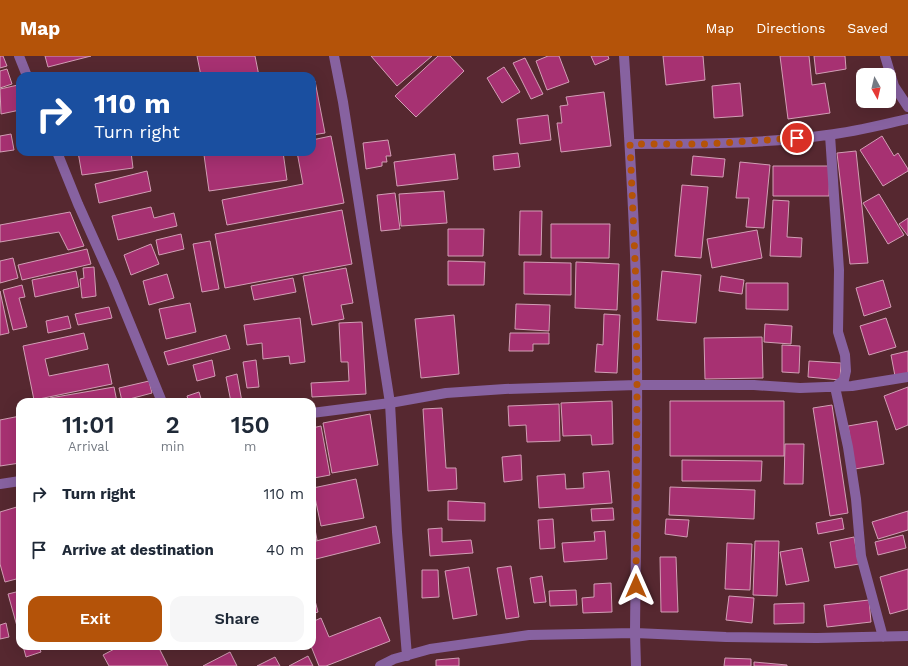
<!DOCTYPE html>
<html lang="en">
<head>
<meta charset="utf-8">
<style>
	body { margin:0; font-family:"Work Sans",sans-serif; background:#f6f6f7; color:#1f2937; height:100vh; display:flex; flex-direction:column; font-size:15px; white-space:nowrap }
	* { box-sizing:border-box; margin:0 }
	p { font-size:13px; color:#747a83 }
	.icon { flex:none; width:22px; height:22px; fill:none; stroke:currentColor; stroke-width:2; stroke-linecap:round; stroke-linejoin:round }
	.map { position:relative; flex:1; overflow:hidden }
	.drawer { position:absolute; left:16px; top:342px; width:300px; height:252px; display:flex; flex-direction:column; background:#fff; border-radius:12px; box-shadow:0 4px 16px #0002 }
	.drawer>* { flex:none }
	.guide { position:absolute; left:16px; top:16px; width:300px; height:84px; border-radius:12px; box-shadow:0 4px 16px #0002; background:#1a4fa0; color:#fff; overflow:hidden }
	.needle { width:26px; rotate:172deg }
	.buttons { position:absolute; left:856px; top:12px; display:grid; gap:8px }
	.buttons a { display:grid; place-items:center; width:40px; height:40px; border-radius:8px; background:#fff; box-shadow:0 4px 16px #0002; font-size:20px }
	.pin { position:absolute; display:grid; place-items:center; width:34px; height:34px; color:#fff; margin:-17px; border:2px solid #fff; border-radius:50%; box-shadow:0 1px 4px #0007 }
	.me { position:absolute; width:44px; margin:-22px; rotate:0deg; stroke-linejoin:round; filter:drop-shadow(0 0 3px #0008) }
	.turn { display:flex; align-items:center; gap:14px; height:84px; padding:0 12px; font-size:18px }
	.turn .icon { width:52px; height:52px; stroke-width:2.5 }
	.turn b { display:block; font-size:28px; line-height:34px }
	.eta { display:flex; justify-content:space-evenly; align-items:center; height:68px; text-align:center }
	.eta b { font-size:24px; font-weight:600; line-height:28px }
	.cta { display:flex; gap:8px; margin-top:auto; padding:8px 12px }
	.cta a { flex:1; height:46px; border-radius:12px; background:#b45309; color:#fff; font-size:16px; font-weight:600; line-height:46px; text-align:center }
	.cta a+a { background:#f6f6f7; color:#1f2937 }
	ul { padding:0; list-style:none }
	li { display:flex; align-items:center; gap:12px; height:56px; padding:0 12px }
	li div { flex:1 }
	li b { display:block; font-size:15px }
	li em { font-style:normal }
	header { display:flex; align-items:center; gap:24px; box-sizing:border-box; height:56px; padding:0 20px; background:#b45309; color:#fff }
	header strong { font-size:19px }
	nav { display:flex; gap:22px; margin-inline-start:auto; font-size:14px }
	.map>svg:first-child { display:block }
	.building { fill:#a73172; stroke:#d29eb5 }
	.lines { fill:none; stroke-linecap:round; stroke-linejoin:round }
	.street { stroke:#8762a0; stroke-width:10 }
	.route { stroke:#b45309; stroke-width:7; stroke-dasharray:0 12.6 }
</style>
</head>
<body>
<header>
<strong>Map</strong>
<nav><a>Map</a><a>Directions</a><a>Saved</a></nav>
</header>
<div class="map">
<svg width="908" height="610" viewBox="0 0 908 610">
	<rect width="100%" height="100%" fill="#562830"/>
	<path class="building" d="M0,0H3L7,10L0,12Z
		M45,0H91L48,11Z
		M197,0H255L259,20H201Z
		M371,0H432L397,30Z
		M438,0H450L464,15L416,61L395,40Z
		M548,0H559L569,26L547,34L536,5Z
		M591,0H608L609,3L595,9Z
		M663,0H703L705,24L666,29Z
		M780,0H809L812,29L825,27L830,57L788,63Z
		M814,0H845L846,13L816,18Z
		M525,2L543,38L531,43L513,7Z
		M504,11L520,36L502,47L487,22Z
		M7,13L12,28L0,32V15Z
		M315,25L325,77L312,79V26Z
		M740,27L743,60L714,62L712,30Z
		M18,29L20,37V54L1,58L0,33Z
		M604,36L611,90L561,96L557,67H562L560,50L568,49L566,41Z
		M548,59L551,84L520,88L517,63Z
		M11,78L14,94L0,96V80Z
		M331,80L344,147L227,169L222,144L303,128L297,96H312V84Z
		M882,80L894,100L898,97L908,113V115L883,130L860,94Z
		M388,84L391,100H386L387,106H382V110L366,113L363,87Z
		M856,95L868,207L850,208L837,97Z
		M78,96H131L133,112L82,119Z
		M227,96H283L287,124L209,135L204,99Z
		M518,97L520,111L494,114L493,100Z
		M455,98L458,123L397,130L394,106Z
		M693,100L725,103L723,121L691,119Z
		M740,106L770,109L764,172L746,171L749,142H736Z
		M773,110H830L829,140H773Z
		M147,115L151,135L99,147L95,128Z
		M682,129L708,131L701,202L675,200Z
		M444,135L447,167L401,170L399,138Z
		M395,137L400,173L381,175L377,139Z
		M879,138L904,179L888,188L863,147Z
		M773,144L789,145L787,181L802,182L801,201L770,200Z
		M151,151L154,162L174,157L177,170L118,184L112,160Z
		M342,154L352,208L225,232L215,178Z
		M520,155H542L541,199H519Z
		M70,156L84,190L68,194L59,176L0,186V169Z
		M908,162V180L899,168Z
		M551,168H610L609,202H551Z
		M448,173H484L483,200H448Z
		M757,174L762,202L712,212L707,183Z
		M181,178L184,193L159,199L156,184Z
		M210,185L219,233L202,236L193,188Z
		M151,188L159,208L131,219L124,199Z
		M87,193L91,208L22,224L18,209Z
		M13,202L18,222L0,227V205Z
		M448,205L485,206L484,229H448Z
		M524,206L571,207V239L524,238Z
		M576,206L619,208L617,254L575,252Z
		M94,211L96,240L82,242L80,223L84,222L83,212Z
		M346,212L353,247L341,249L344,263L312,269L303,220Z
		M76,215L79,231L35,241L32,224Z
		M662,215L701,219L696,267L657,264Z
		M167,218L174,242L149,249L143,225Z
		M721,220L744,224L742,238L719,235Z
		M293,222L296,236L254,244L251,230Z
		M883,224L891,251L864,260L856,232Z
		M746,227H788V254L746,253Z
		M22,229L25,241L19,242L27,271L13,274L3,234Z
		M0,235L9,277L0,279Z
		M190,247L196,276L166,283L159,253Z
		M516,248L550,249L549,275L515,273Z
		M109,251L112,262L78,269L75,258Z
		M604,258L620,259L617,317L595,316L597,288L603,289Z
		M454,259L459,318L421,322L415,263Z
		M68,260L71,272L48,277L46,265Z
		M300,262L305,306L290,308L289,300L263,303L262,287L247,289L244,269Z
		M886,262L896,291L869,299L860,270Z
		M362,266L366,338L312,341L311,327L349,325L348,306H341L339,267Z
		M765,268L792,270L791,288L764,286Z
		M84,277L88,293L45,303L49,320L108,308L112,328L34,344L23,290Z
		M510,277H549V288H533V295H509Z
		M226,279L230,293L168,309L164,296Z
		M762,281L763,322L705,323L704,282Z
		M782,289L800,290L799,317L782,316Z
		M908,295V318L895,320L891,299Z
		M212,304L215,320L197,325L193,309Z
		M256,304L259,331L247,332L243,306Z
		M809,305L841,307L840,324L808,321Z
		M237,318L242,346H231L226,321Z
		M149,325L152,337L122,345L119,332Z
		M114,331L117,346H51L50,342Z
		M908,331V369L896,374L884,340Z
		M199,336L202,346H189L187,340Z
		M612,345L613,388L592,389L591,379L563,380L561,347Z
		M670,345H784V400H670Z
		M559,348L560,385L527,386L526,369L509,370L508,350Z
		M832,349L848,457L830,460L813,352Z
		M442,352L446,412H456L457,433L428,435L423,353Z
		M370,358L378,409L332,417L323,367Z
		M20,360V407L0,410V364Z
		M877,365L884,408L855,413L848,370Z
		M321,370L330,419L314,422L312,410V372Z
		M785,388H804L803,428H784Z
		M521,399L522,424L504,426L502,401Z
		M682,404L762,405L761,425H682Z
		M609,415L612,447L539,452L537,420L565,418L566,433L584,432L583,417Z
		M356,423L364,462L321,470L313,432Z
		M670,431L755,434L754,463L669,459Z
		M448,445L485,447V465L448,464Z
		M20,450V522L5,526L0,508V456Z
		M613,452L614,464L592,465L591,453Z
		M908,455V474L878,483L872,466Z
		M312,457L317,484H312Z
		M842,462L844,473L818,478L816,467Z
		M553,463L555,492L540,493L538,464Z
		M666,463L689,464L687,481L665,478Z
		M376,470L380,487L312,504V486Z
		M442,472V486L471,484L473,497L430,500L428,473Z
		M605,475L607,503L564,506L562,487L595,485L594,476Z
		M903,479L906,492L878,499L875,486Z
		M854,481L859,508L835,512L830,486Z
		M755,485H779L777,540L753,539Z
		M727,487L752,488L750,534L725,533Z
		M802,492L809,525L786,529L780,496Z
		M660,501H676L678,556H661Z
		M511,510L519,561L506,563L497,512Z
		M469,511L477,559L453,563L445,515Z
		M908,513V553L890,558L880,521Z
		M422,514H438L439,541L422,542Z
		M542,520L546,546L534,547L530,522Z
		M611,527L612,556L583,557L582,542L594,541V528Z
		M312,533L318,556L312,558Z
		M576,534L577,549L550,550L549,535Z
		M20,535V581L8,538Z
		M729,540L754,542L752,567L726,564Z
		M869,544L871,566L827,571L824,549Z
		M804,547V567L774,568V548Z
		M380,561L390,585L326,610H319L311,590L312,566L321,562L329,581Z
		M6,567L9,581L0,583V569Z
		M23,590H39L41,596L26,601Z
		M120,590H158L168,610H109L103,599Z
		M230,596L237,610H203Z
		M308,600L313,610H289Z
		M275,601L280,610H257Z
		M459,602V610H436V604Z
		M725,602L751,603V610H724Z
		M754,606L787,609V610H754Z"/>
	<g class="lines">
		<path class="street" d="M19,0L27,20
			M334,0L343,46L390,347L397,476L407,600
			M624,0C629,76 634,153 636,229C639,345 636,461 635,577L636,610
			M885,0L894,30L908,51
			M830,79L839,214L838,276L845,299L846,315L844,324L835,331L848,391L856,443L861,500L883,581
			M630,88C695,88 762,88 827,79C855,76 881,69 908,63
			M57,96L78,148L113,226L162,346
			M312,357L390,347L446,337L505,333L637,329H754L800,332L852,330L908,321
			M0,428L20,425
			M380,610L394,603L430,593L529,579L635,577L726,581L817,582L908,580"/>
	</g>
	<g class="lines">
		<path class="route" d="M636,530L637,329L636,228L630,88H705L797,82"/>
	</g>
</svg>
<div class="buttons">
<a><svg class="needle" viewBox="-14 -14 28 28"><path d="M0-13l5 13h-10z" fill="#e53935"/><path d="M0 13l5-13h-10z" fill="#747a83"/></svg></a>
</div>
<div class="pin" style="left:797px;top:82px;background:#d93025"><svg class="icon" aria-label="arrive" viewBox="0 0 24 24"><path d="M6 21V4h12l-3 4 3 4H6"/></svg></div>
<svg class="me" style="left:636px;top:530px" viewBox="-20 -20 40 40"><path d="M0-17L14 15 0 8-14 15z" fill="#b45309" stroke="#fff" stroke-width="4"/></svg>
<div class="guide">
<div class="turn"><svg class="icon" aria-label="right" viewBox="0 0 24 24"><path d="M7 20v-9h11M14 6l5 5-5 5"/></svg><div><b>110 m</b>Turn right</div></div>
</div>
<section class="drawer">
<div class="eta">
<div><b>11:01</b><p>Arrival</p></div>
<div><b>2</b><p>min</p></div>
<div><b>150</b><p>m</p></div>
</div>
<ul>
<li><svg class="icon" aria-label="right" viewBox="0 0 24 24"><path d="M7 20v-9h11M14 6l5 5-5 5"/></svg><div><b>Turn right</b></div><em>110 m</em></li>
<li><svg class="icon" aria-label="arrive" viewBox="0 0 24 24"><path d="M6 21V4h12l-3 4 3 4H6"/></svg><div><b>Arrive at destination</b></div><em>40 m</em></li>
</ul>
<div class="cta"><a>Exit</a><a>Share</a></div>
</section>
</div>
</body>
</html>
